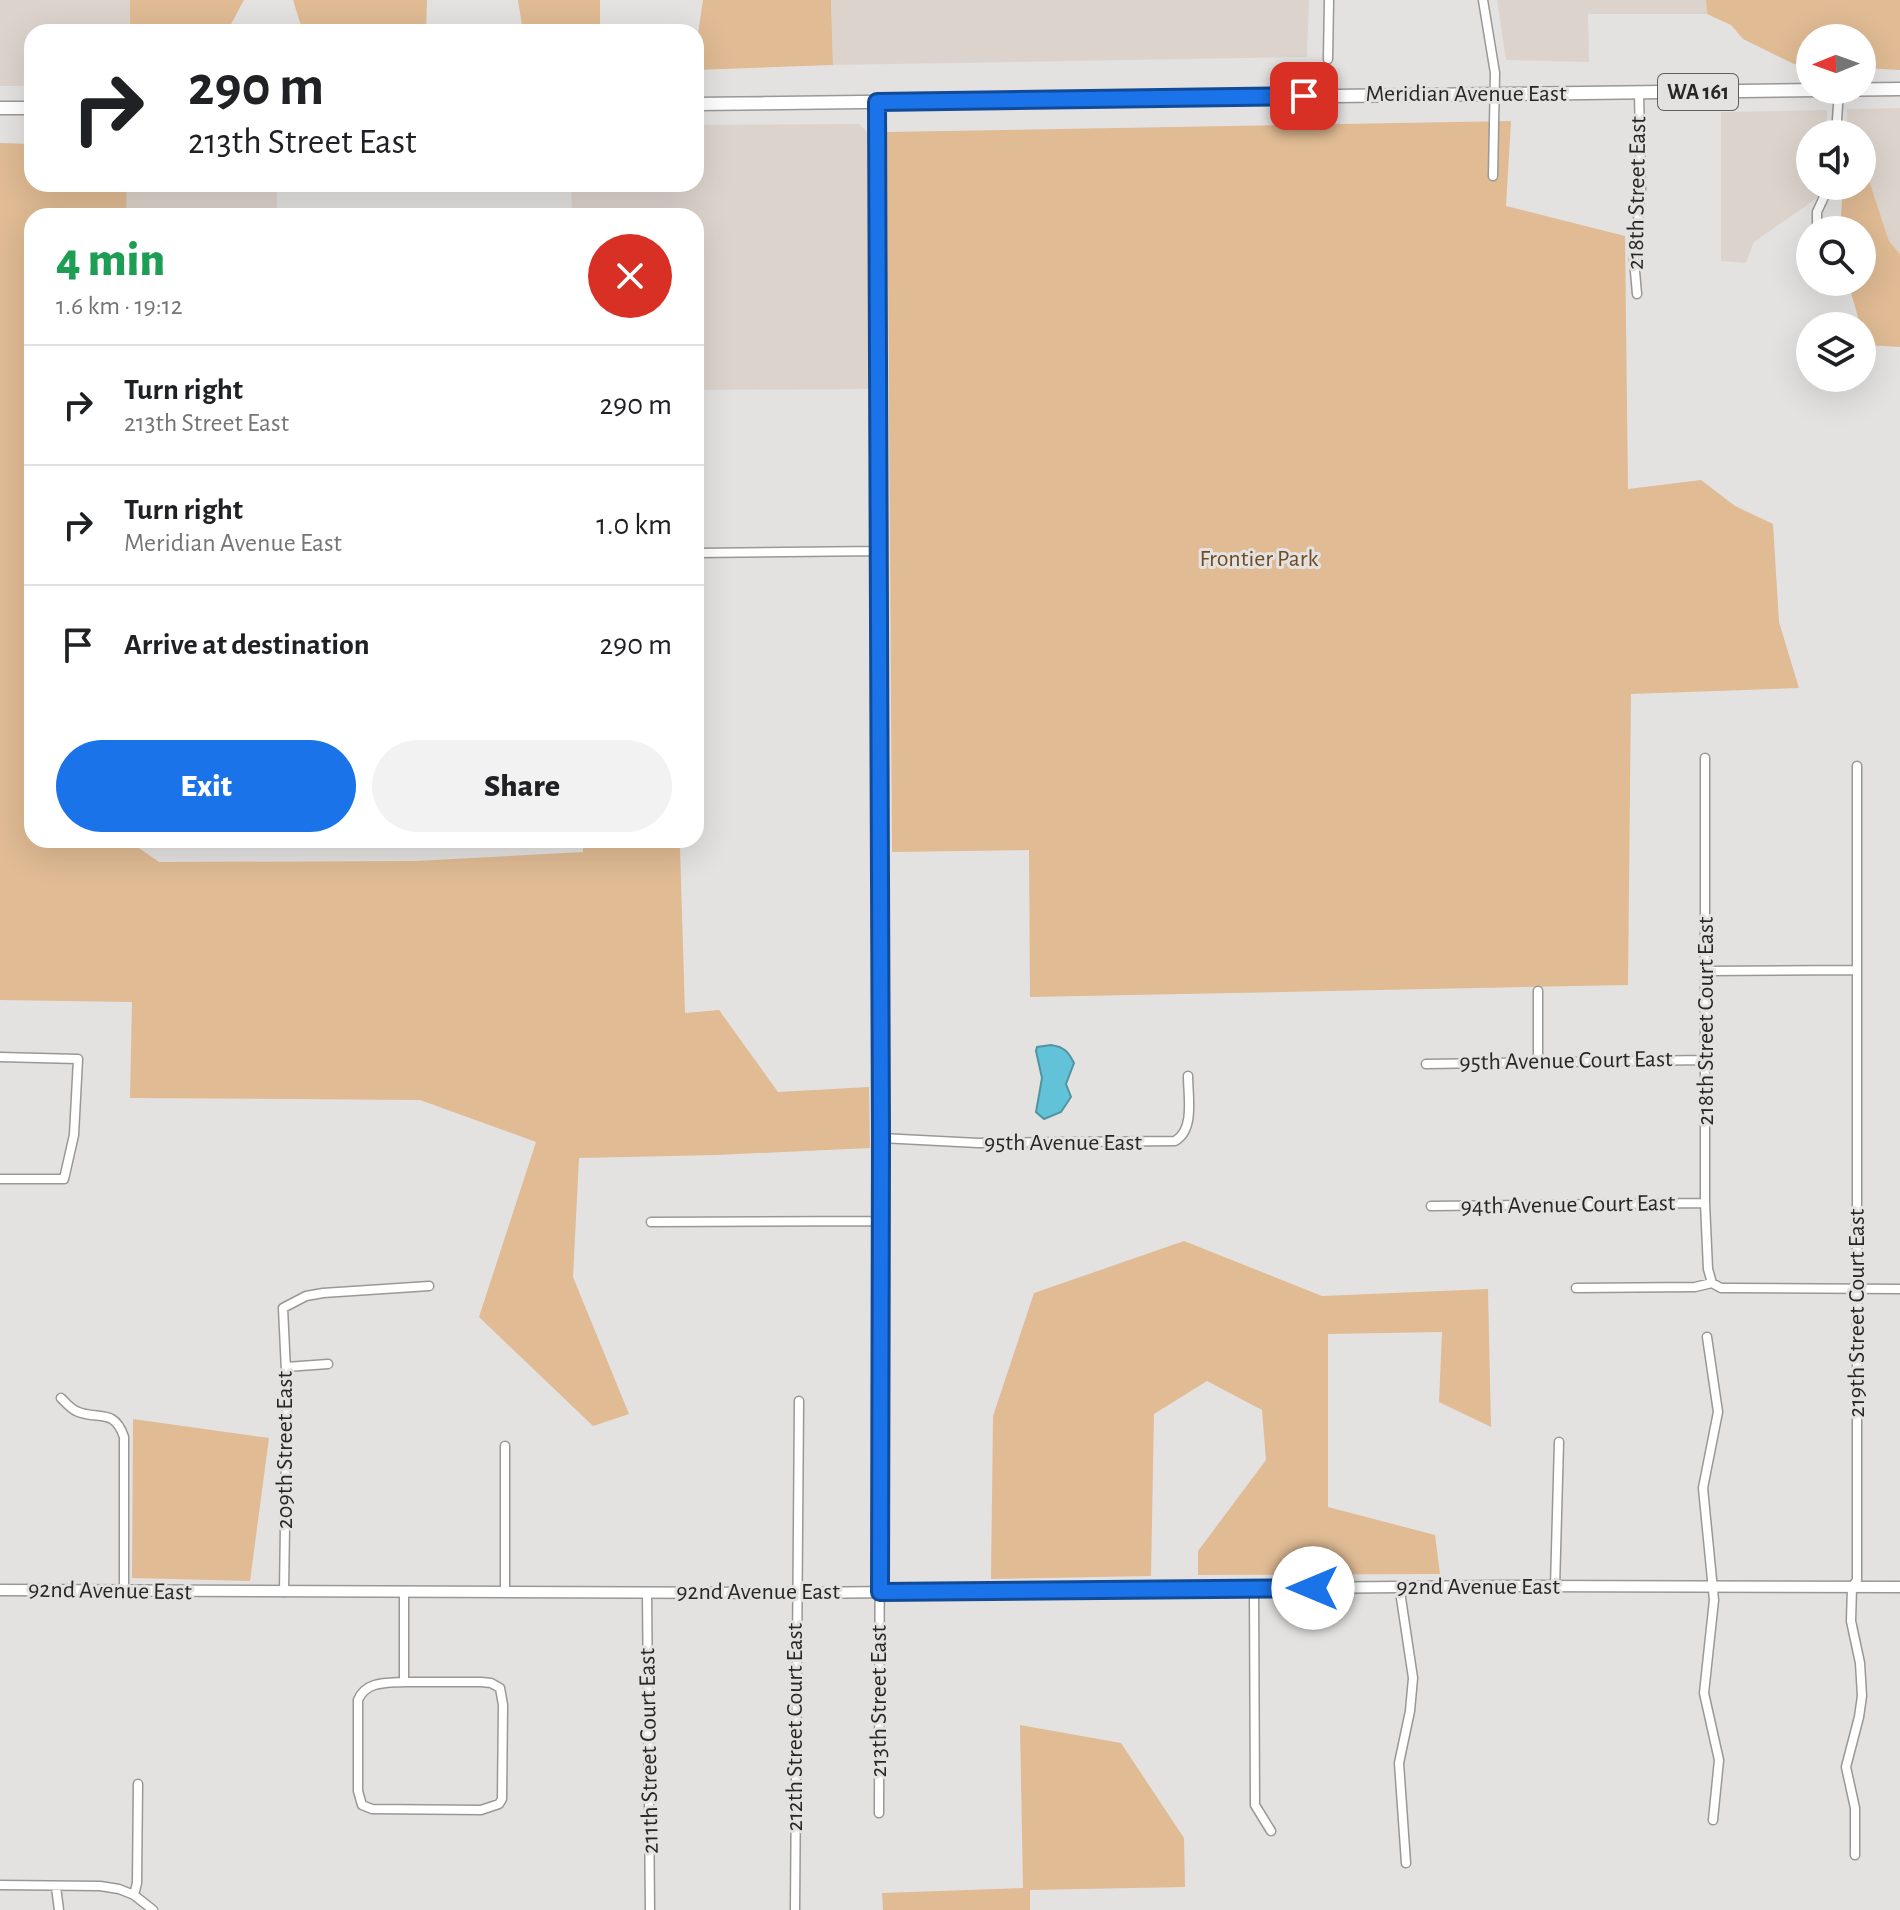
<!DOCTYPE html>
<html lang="en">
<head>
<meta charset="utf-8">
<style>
	body { margin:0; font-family:"Alegreya Sans",sans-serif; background:#f2f2f2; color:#202124; height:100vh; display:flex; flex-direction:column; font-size:30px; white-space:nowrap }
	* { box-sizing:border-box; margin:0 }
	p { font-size:26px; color:#757577 }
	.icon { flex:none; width:44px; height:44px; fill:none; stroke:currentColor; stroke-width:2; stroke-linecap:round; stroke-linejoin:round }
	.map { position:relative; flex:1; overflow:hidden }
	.side { position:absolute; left:24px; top:208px; width:680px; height:640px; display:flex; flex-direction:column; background:#fff; border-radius:24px; box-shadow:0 8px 32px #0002 }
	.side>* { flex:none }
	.banner { position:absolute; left:24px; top:24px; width:680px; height:168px; border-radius:24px; box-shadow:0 8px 32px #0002; background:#fff; color:#202124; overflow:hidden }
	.needle { width:52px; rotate:269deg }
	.tools { position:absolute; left:1796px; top:24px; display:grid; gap:16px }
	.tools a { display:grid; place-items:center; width:80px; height:80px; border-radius:50%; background:#fff; box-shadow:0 8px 32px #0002; font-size:40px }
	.pin { position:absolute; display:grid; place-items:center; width:68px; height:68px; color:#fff; margin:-34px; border-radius:16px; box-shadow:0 4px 12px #0006 }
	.me { position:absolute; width:88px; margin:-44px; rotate:270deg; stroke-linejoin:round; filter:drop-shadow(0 0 6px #0008) }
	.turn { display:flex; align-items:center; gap:28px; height:168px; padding:0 32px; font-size:36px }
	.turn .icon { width:104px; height:104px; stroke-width:2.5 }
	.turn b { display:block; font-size:56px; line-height:68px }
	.round { display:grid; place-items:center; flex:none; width:84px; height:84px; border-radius:42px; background:#f2f2f2 }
	.headline { display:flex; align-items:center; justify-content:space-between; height:136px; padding:0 32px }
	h1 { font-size:48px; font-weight:800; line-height:60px; color:#1e9e55 }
	.action { display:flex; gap:16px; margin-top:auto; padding:16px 32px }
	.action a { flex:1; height:92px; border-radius:48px; background:#1a73e8; color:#fff; font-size:32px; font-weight:800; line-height:92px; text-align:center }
	.action a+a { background:#f2f2f2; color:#202124 }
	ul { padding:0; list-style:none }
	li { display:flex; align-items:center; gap:24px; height:120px; padding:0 32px; border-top:2px solid #e0e0e0 }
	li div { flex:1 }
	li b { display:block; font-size:30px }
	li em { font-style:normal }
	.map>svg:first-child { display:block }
	.built { fill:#dcd4cc }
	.green { fill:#e0bb94 }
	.water { fill:#62c2d7; stroke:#5194a2; stroke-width:2 }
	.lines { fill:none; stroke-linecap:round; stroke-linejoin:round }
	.minor-casing { stroke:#9a9896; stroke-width:11 }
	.tertiary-casing { stroke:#9a9896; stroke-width:13 }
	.primary-casing { stroke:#9a9896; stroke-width:15 }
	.minor { stroke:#fff; stroke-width:8 }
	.tertiary { stroke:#fff; stroke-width:10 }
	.primary { stroke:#fff; stroke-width:12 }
	.route-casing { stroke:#114b97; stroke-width:20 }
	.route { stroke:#1a73e8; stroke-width:14 }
	.labels { text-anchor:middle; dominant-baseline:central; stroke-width:6; stroke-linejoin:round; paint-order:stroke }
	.shield { fill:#e4e2e0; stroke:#605f5e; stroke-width:2 }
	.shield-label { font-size:22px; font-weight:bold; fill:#282726 }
	.street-label { font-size:24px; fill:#282726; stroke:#e4e2e0 }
	.park-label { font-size:24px; fill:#704c22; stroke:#e4e2e0 }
</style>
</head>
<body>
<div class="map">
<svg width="1900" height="1910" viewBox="0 0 1900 1910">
	<rect width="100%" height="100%" fill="#e4e2e0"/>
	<path class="built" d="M0,0H130V32H32V86H0Z
		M831,0H1309L1307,57L833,65Z
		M1497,0H1706L1707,14H1588L1589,62L1506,60Z
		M1900,108V254L1889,241L1862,159V134H1847V109Z
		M1827,110V134H1810V186H1823L1817,198L1754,242L1746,263L1721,261V112Z
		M859,124L874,138L873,389L696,390V216H572L571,184H696V125Z
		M127,184H277V216H126Z"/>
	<path class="green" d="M130,0H244L230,26V32H130Z
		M293,0H427L426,32H303Z
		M518,0H600V32H523Z
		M703,0H831L833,65L696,70V47Z
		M1706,0H1900V70L1862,68V38H1810V65L1794,64L1743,39L1731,25L1707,14Z
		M1511,121L1506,206L1625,236L1628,489L1701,480L1735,506L1773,524L1779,622L1799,688L1631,694L1628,985L1030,997L1029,850L892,852L887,132Z
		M0,143L32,144V184H127L126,216H32V840H139V848L159,862L416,861L583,852V840H684L680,847L685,1013L719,1010L778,1092L869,1087L870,1148L717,1155L579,1158L573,1277L629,1414L593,1426L479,1317L536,1142L420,1100L130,1098L132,1002L0,1000Z
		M1862,159L1889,241L1900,254V347L1866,345L1848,282H1862V230H1840L1843,186H1862Z
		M1184,1241L1322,1296L1488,1289L1491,1427L1439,1402L1442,1332L1328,1334V1507L1435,1535L1440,1574L1198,1575V1551L1266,1460L1262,1410L1207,1381L1154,1414L1151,1576L991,1579L993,1416L1034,1293Z
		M133,1419L269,1438L250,1581L132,1578Z
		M1020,1725L1121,1743L1184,1838L1185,1887L1030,1890V1910H883L882,1893L1023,1888Z"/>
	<path class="water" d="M1051,1045C1064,1047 1068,1051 1074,1063L1066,1084L1071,1097L1061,1112L1044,1119L1036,1112L1042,1078L1036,1051L1037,1047Z"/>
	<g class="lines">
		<g class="minor-casing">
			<path id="minor" d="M1483,0L1495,73L1493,176
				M1328,59L1329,0
				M877,102L881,1138L879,1813
				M1836,134L1839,91
				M1817,230V212L1829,186
				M1637,294L1634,260L1641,190L1639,92
				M696,553L879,551
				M1705,758V1203L1708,1269L1712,1283
				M1706,971L1855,970
				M0,1057L78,1059L74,1135L64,1179H0
				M1538,1060V991
				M1426,1064L1705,1060
				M881,1138L978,1143L1175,1141C1195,1130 1188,1096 1188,1076
				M1431,1206L1705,1203
				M651,1222L881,1221
				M1576,1288L1695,1287L1712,1283L1721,1288H1730L1900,1289
				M1707,1337L1718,1412L1703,1488L1714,1600L1704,1693L1719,1760L1713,1820
				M286,1367L328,1364
				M61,1398C66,1403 70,1408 76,1411C98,1421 114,1407 124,1437V1592
				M1402,1587L1401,1598L1413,1678L1410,1711L1399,1763L1406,1863
				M1555,1587L1559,1442
				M1254,1588L1255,1805L1271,1831
				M505,1590V1446
				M404,1591V1682
				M284,1592L287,1392L283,1308L306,1296L323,1293L429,1286
				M647,1592L650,1910
				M404,1682H481L491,1683L500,1688L503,1705L502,1799L499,1804L481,1810L372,1809L362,1805L358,1791V1700C366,1681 386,1683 404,1682Z
				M1855,1855V1808L1846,1767L1859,1717L1862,1696L1860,1663L1851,1621L1852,1587L1857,1580V766
				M0,1885L100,1886L119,1889L134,1895L153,1910
				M56,1887L59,1910
				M134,1895L137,1883L138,1784
				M795,1910L799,1401"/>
		</g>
		<g class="tertiary-casing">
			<path id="tertiary" d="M0,1590L796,1593L1501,1586L1900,1587"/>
		</g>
		<g class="primary-casing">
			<path id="primary" d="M696,104L1900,89
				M0,108H32"/>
		</g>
		<use href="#minor" class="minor"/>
		<use href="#tertiary" class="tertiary"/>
		<use href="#primary" class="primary"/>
	</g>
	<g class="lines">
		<g class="route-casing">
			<path id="route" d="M1304,96L877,102L881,1138L880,1592L1313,1588"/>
		</g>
		<use href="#route" class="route"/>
	</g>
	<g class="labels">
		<rect class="shield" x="1658" y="74" width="80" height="36" rx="6"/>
		<g class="shield-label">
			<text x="1698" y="92">WA 161</text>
		</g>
		<g class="street-label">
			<text x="1466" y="94">Meridian Avenue East</text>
			<text transform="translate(1637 193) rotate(-89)">218th Street East</text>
			<text transform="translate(1706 1021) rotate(-90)">218th Street Court East</text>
			<text transform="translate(1566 1061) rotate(-1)">95th Avenue Court East</text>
			<text x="1063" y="1143">95th Avenue East</text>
			<text transform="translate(1568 1205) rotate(-1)">94th Avenue Court East</text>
			<text transform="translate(1857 1313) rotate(-90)">219th Street Court East</text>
			<text transform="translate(285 1450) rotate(-90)">209th Street East</text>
			<text x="1478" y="1587">92nd Avenue East</text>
			<text transform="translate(110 1591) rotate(1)">92nd Avenue East</text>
			<text x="758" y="1592">92nd Avenue East</text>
			<text transform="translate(879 1701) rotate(-90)">213th Street East</text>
			<text transform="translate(795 1727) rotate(-90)">212th Street Court East</text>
			<text transform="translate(649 1751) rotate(-91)">211th Street Court East</text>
		</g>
		<g class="park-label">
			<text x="1259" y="559">Frontier Park</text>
		</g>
	</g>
</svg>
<div class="tools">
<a><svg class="needle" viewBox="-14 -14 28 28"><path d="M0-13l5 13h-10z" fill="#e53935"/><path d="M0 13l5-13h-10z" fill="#757577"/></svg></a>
<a><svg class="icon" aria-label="sound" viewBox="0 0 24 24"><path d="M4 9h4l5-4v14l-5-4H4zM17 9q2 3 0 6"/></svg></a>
<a><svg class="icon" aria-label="search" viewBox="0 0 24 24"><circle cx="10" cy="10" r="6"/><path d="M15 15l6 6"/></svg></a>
<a><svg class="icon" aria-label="layers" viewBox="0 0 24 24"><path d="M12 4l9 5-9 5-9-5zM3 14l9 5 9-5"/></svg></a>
</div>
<div class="pin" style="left:1304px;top:96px;background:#d93025"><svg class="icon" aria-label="arrive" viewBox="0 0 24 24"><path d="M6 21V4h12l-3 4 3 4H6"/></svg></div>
<svg class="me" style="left:1313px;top:1588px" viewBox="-20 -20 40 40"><circle r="19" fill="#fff"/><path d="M0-13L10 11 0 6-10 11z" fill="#1a73e8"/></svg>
<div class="banner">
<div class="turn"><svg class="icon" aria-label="right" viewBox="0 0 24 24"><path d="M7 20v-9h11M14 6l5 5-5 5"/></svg><div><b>290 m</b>213th Street East</div></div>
</div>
<section class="side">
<div class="headline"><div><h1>4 min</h1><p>1.6 km · 19:12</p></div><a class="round" style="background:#d93025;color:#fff"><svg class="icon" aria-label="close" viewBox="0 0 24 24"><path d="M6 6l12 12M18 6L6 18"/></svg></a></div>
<ul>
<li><svg class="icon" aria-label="right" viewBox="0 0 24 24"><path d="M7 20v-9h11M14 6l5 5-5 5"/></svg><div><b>Turn right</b><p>213th Street East</p></div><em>290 m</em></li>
<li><svg class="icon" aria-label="right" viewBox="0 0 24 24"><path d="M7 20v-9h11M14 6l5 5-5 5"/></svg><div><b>Turn right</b><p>Meridian Avenue East</p></div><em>1.0 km</em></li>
<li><svg class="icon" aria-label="arrive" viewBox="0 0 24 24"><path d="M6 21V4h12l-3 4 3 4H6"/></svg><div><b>Arrive at destination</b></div><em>290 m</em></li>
</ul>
<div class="action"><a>Exit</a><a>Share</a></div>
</section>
</div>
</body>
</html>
